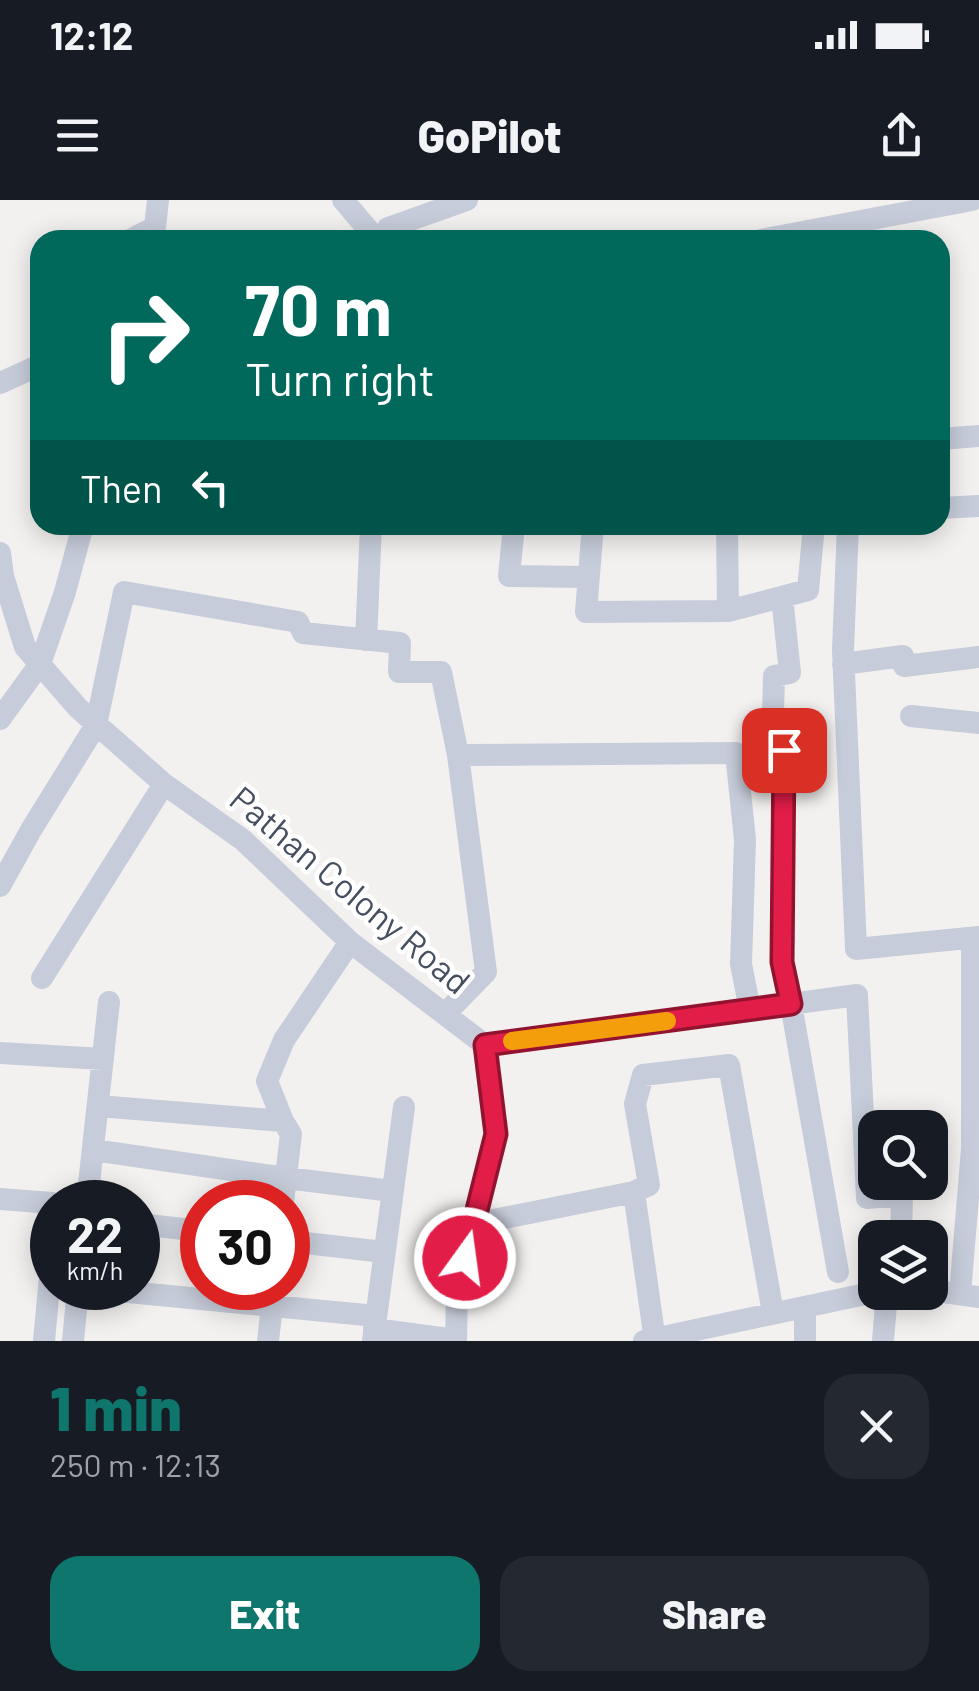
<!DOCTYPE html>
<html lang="en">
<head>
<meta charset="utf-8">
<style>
	body { margin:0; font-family:Barlow,sans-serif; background:#242831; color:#f1f3f6; height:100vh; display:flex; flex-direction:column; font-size:38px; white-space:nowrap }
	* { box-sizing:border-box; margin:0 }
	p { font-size:32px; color:#9ea1a6 }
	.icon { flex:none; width:55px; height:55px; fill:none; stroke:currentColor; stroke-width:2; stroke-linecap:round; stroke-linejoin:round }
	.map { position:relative; height:1141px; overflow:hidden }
	.drawer { display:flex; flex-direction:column; background:#171b24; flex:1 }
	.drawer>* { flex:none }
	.banner { position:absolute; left:30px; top:30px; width:920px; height:305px; border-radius:30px; box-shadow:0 5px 25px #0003; background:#00695c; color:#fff; overflow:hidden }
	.tools { position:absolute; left:858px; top:910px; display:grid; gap:20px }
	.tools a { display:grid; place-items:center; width:90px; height:90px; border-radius:20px; background:#171b24; box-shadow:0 5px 25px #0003; font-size:50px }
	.speed { position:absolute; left:30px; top:980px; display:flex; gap:20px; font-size:50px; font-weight:700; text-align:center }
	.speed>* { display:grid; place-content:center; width:130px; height:130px; border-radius:50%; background:#171b24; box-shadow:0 5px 25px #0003; line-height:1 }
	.speed small { font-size:25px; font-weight:400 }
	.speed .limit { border:15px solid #d22; background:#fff; color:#111 }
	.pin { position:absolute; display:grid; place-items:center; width:85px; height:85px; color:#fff; margin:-42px; border-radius:20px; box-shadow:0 5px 15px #0006 }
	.me { position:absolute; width:110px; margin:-55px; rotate:14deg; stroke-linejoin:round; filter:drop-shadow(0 0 8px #0008) }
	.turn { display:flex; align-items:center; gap:35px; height:210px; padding:0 50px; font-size:45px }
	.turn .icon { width:130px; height:130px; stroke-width:2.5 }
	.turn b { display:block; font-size:70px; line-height:85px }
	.then { display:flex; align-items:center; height:95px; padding:0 50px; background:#0003; gap:20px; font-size:38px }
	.round { display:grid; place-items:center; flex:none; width:105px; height:105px; border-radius:30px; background:#242831 }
	.headline { display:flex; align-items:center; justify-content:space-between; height:170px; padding:0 50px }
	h1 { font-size:60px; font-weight:800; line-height:75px; color:#0f766e }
	.cta { display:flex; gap:20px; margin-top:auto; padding:20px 50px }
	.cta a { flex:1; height:115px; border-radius:30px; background:#0f766e; color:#fff; font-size:40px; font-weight:800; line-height:115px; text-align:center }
	.cta a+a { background:#242831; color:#f1f3f6 }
	.status { display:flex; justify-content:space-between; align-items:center; height:70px; padding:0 50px; background:#171b24; direction:ltr }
	.status svg { height:28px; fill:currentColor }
	header { display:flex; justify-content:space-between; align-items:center; height:130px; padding:0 50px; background:#171b24; font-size:45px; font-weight:800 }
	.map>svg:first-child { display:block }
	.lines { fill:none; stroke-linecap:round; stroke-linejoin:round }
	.street { stroke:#c6ccd9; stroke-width:22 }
	.route-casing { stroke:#92132f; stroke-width:25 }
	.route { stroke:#e11d48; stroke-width:18 }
	.slow { stroke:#f59e0b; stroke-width:18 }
	.labels { text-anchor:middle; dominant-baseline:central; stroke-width:9; stroke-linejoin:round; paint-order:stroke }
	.street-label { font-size:35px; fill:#464f60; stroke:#fff }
</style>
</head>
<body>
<div class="status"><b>12:12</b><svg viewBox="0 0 49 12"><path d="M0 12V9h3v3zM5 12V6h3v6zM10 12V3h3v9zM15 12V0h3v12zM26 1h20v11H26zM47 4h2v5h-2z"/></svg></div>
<header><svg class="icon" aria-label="menu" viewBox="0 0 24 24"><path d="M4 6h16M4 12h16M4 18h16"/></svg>GoPilot<svg class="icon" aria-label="share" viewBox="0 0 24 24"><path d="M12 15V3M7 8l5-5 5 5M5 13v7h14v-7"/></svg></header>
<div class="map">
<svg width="979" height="1141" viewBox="0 0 979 1141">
	<rect width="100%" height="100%" fill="#f3f1f0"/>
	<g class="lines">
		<path class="street" d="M343,0L377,40
			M130,40L155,27L158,0
			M386,40L388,28L467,0
			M761,40L972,0
			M0,183L40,165
			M940,239L979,236
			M940,308L979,306
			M514,325L509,376L588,377
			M593,325L586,412L728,411L727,325
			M848,325L843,450L856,749L979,737
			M0,353L3,376L25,447L78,508L164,584L243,640L350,742L485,845L496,934L457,1092L456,1141
			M782,397L790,473L774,476L772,549H784L782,762L791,804L838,1072
			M728,411L808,390L814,325
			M366,440L371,325
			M843,464L903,456L904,466L979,457
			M911,516L979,523
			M0,519L40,464L65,392L83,325
			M0,686L31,630L96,525L124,392L298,422L303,433L400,443L399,472H441L458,555
			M42,778L164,584
			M445,814L486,772L458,555L736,553L745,640L741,764L750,810
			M485,845L857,795L867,998L902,995L901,1038
			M0,853L103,859
			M98,906L283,921
			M93,950L286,978L392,991
			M634,992L649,985L635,904L643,875L729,865L773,1113
			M0,999L52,1003
			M87,1002L109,802
			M283,1002L291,934L283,921L267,881L284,840L350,742
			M138,1024L202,1031
			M474,1024L634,992L655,1141
			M288,1041L384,1052
			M87,1088L376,1116
			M930,1090L979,1097
			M960,1094L972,949V738
			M805,1107V1141
			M374,1129L456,1140
			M44,1141L52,1055
			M73,1141L78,1088
			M268,1141L274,1088
			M373,1141L404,907
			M644,1141L875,1092
			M883,1141L887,1092"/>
	</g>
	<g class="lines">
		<g class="route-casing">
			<path id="route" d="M465,1058L496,934L485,845L791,804L782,762L784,550"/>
		</g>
		<use href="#route" class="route"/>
		<path class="slow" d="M512,841L667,821"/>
	</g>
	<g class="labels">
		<g class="street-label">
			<text transform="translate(351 689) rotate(40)">Pathan Colony Road</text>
		</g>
	</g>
</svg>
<div class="tools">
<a><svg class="icon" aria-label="search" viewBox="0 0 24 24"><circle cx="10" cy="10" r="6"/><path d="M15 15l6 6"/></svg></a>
<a><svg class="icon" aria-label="layers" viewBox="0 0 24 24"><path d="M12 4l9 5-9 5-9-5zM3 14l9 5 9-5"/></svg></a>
</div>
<div class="speed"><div>22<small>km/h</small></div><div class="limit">30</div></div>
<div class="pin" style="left:784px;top:550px;background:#d93025"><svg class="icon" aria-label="arrive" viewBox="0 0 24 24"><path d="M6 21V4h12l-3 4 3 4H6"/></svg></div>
<svg class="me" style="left:465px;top:1058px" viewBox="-20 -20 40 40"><circle r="17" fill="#e11d48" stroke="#fff" stroke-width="3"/><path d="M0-11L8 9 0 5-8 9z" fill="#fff"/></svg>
<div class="banner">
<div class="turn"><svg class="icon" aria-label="right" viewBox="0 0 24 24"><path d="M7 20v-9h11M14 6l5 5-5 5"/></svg><div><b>70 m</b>Turn right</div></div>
<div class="then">Then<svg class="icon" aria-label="left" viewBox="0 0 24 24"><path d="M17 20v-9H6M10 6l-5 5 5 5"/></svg></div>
</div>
</div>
<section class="drawer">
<div class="headline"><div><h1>1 min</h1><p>250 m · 12:13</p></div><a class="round"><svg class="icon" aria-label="close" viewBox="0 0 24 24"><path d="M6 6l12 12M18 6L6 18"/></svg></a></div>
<div class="cta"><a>Exit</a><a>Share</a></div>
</section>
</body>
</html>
